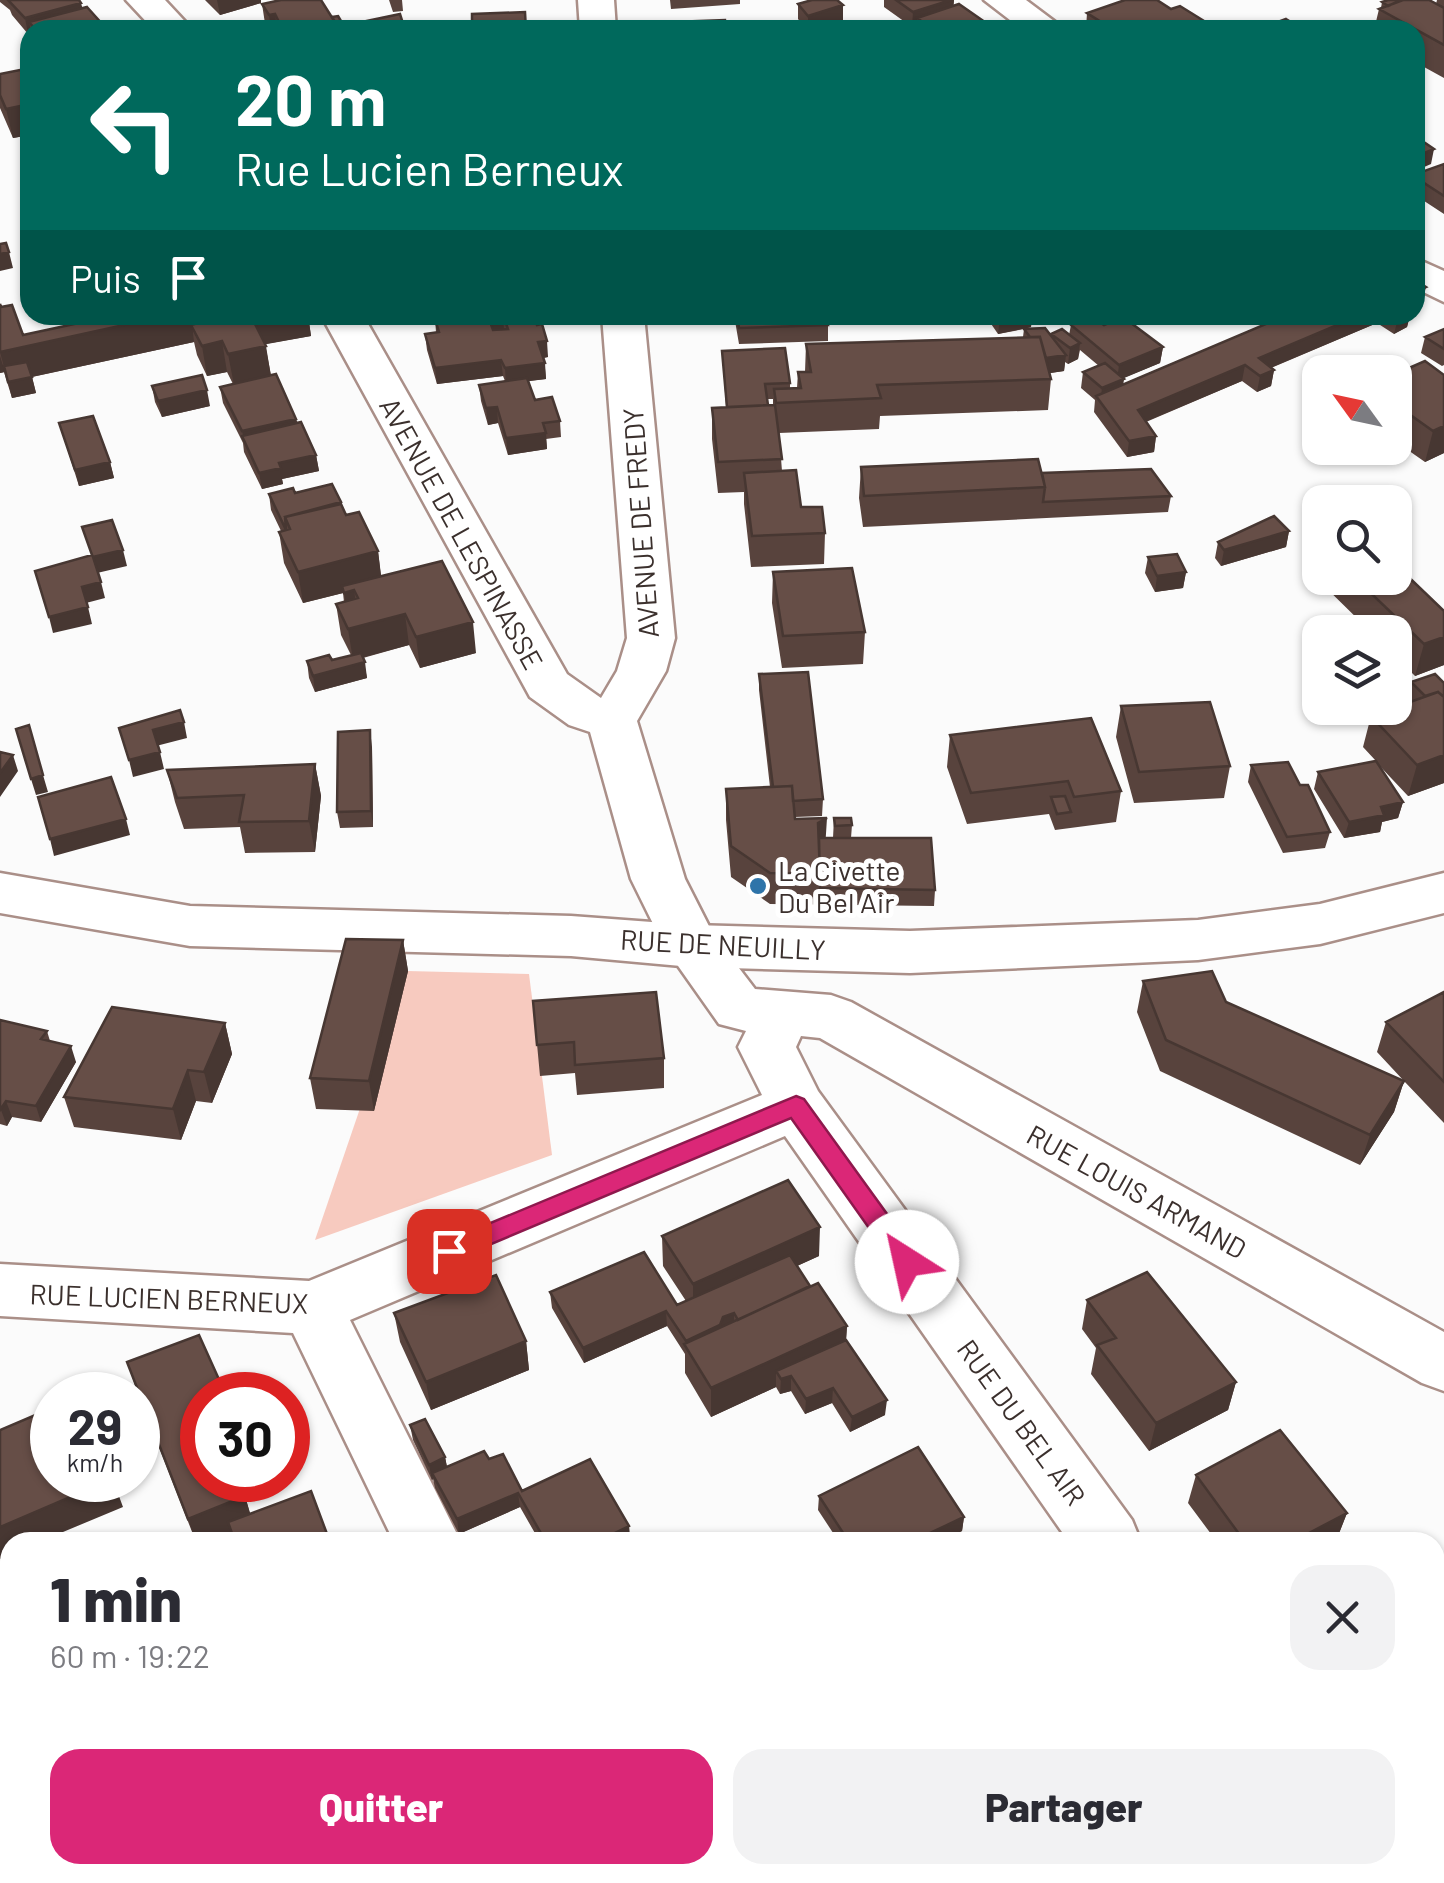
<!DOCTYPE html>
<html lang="fr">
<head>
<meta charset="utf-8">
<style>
	body { margin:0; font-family:Barlow,sans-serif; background:#f2f2f3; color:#2b2b33; height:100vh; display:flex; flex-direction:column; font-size:38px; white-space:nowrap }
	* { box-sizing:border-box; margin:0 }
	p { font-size:32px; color:#7c7c81 }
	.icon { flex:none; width:55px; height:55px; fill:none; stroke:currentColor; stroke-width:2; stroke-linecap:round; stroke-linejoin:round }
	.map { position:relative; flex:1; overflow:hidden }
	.drawer { position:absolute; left:0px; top:1532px; width:1445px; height:352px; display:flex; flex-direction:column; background:#fff; border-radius:30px 30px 0 0; box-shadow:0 2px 8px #0004 }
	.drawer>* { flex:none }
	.banner { position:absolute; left:20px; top:20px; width:1405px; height:305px; border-radius:30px; box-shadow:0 2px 8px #0004; background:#00695c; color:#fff; overflow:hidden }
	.needle { width:65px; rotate:303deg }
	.tools { position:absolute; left:1302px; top:355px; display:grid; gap:20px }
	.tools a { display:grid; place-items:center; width:110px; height:110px; border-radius:20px; background:#fff; box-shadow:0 2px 8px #0004; font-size:50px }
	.speed { position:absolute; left:30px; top:1372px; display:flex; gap:20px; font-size:50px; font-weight:700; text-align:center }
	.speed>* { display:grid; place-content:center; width:130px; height:130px; border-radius:50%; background:#fff; box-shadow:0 2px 8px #0004; line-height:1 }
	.speed small { font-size:25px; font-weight:400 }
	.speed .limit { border:15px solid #d22; background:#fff; color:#111 }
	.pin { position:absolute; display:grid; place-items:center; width:85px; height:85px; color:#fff; margin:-42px; border-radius:20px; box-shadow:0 5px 15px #0006 }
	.me { position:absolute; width:110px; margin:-55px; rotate:325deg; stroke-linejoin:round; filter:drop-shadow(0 0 8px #0008) }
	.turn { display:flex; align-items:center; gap:35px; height:210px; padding:0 50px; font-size:45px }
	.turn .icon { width:130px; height:130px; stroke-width:2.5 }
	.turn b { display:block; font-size:70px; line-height:85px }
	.then { display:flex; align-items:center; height:95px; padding:0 50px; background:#0003; gap:20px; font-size:38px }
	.round { display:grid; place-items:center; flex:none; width:105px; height:105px; border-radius:30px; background:#f2f2f3 }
	.summary { display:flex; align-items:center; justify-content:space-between; height:170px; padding:0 50px }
	h1 { font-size:60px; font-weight:800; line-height:75px }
	.action { display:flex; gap:20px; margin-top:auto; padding:20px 50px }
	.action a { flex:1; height:115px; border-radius:30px; background:#db2777; color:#fff; font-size:40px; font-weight:800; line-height:115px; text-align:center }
	.action a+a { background:#f2f2f3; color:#2b2b33 }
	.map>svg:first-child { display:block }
	.built { fill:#fdede9 }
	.green { fill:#f7cabf }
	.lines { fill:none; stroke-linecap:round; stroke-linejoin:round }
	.street-casing { stroke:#aa8f88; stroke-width:5 }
	.secondary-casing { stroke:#aa8f88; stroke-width:5 }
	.street { fill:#fff; fill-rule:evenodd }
	.secondary { fill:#fff; fill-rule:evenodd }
	.rail { stroke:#554c49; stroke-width:9; stroke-dasharray:18 9; stroke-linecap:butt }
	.wall { fill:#58433d; fill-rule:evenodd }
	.shaded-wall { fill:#473732 }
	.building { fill:#664e47; stroke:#473732; stroke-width:2.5 }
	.route { fill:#db2777; stroke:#8e194d; stroke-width:2.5 }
	.poi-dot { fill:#2e74a9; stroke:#fff; stroke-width:4 }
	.labels { text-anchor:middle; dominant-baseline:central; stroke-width:10; stroke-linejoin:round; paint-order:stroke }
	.street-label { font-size:28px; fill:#3b302d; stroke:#fff }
	.poi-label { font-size:28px; fill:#3b302d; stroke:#fff; text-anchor:start }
</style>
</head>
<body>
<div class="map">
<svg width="1444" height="1883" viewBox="0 0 1444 1883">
	<rect width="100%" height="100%" fill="#fbfbfb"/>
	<path class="built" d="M1444,1592V1759L1435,1765V1597Z
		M970,1875H1266L1251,1883H954Z"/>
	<path class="green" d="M407,971L529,974L552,1155L315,1240Z"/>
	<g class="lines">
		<g class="street-casing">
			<path id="street" d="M126,0H165L193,30H154Z
				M578,0H614L616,30H580Z
				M984,0H1026L1066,30H1023Z
				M1415,258L1444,271V302L1415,288Z
				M321,315H363L567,674L601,698L617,671L627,638L602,315H644L675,638L666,671L637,721L685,879L713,934L755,989L831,995L851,1002L1444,1332V1391L1422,1383L820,1038L801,1036L796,1047L818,1091L1132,1520L1141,1542H1069L785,1136L350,1320L461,1542H394L293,1333L0,1316V1264L309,1281L762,1095L738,1047L746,1031L719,1024L664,946L631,879L590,732L569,725L530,697Z
				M557,1875H632L634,1881L560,1883Z"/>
		</g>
		<g class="secondary-casing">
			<path id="secondary" d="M0,873L190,906L571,916L692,925L910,931L1198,920L1320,904L1444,873V913L1320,944L1198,960L910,973L692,967L571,956L190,946L0,913Z"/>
		</g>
		<use href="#street" class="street"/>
		<use href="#secondary" class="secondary"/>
		<path class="rail" d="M1435,1664L1444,1658
			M1435,1724L1444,1718
			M1072,1883L1086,1875
			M1181,1883L1193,1875"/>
	</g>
	<path class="wall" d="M0,0H79L82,8L107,30H30V33L28,34L12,15L10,10L0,2Z
		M205,0H261V3L220,15Z
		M389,0H402L403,11L393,12Z
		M670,0H740V4L671,9Z
		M884,0H954L953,6L994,30H916L917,26L912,27L884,7Z
		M1437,0H1444V78L1415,62V30H1374L1379,9L1381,8L1382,2L1436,4Z
		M262,4L332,17L344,26L405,30H266Z
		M798,4L843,5V20L807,30L798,19Z
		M1171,9L1216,30H1089L1086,28L1087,13Z
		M30,68V135L13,138L0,108V74Z
		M1444,164V214L1415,195V171L1419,173Z
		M0,304L23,335L116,315H308L311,336L265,344L271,375L316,455L319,471L282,479L283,484L262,489L244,452L243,443L223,403L220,387L233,384L227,372L207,376L197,355L194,342L32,377L36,393L12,398L4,372L0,373Z
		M533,315L548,357L544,358L546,379L528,381L535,400L560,421L561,437L546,439L547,449L508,455L498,423L488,425L481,401L479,385L505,381L503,376L437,384L427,350L425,334L436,332L435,319Z
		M734,315H826L828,325V341L739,344Z
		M985,315H1032L1031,327L1024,329L1051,335H1069L1071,325H1104L1163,347L1160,363L1123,378V384L1287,315H1410L1407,327L1394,334L1377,323L1271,368L1274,370L1271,386L1257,392L1242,381L1146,422L1156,436L1154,452L1127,457L1094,412L1095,400L1081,388L1083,372L1099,366L1080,350L1078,359L1068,364L1065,362L1064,371L1050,373L1051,379L1048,410L880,416L879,429L779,433L782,471L801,507L825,533L824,564L751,567L744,504V492L718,493L712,439V408L726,407L722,351L790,383V388H797L798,372H805L806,344L1023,337L1024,329L998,334ZM767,399H773V405H768Z
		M1444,329V365L1442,366L1421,353L1425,337Z
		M1425,361L1444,453L1425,462L1395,441V374Z
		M152,386L210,406L162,417L155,402Z
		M59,423L110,462L114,478L79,486Z
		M861,467L1042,473L1171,496L1168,512L863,527L859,498Z
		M295,493L342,505L346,515L378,551L381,577L476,653L420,668L409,645L363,658L367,678L315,692L309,678L307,661L332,660L351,655L341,635L336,604L344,602L343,593L303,603L284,563L279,532L281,531L271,510L269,494Z
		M1289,531L1286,547L1221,566L1215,558L1218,542Z
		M1320,550V578H1395L1444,611V665L1415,676L1395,656V632H1371L1314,576Z
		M1148,557L1186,572L1183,588L1155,592L1145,573Z
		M773,572L865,632L863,664L782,668L772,603Z
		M759,674L823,799L822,816L795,817V819L826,838H833L834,818L852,825L851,838L935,890L934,906L770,904L731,877L726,820V789L770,787L759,690Z
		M1411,682L1444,683V783L1408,796L1376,762L1403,802L1398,818L1382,822L1380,832L1344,838L1314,789L1318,772L1376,761L1363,747L1371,716L1410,702L1407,698Z
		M1121,706L1230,766L1224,798L1134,803L1116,737Z
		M950,735L1121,791L1116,822L1055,830L1049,814L967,824L947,767Z
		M372,747L373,827L340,828L337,812Z
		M315,764L321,796L315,852L245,853L240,827L184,829L175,802L167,770Z
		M1251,765L1300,785L1330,832L1325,848L1283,853L1248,782Z
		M403,940L408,971L374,1111L316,1109L310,1078Z
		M1143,981L1226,1002L1404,1081L1377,1052L1386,1022L1444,992V1123L1404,1081L1394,1112L1360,1165L1160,1071L1137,1012Z
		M533,1001L664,1058V1088L577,1095L575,1073L540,1076Z
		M0,1020L47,1031L50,1041L76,1062L41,1122L12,1117L7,1126L0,1124Z
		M225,1023L232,1054L212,1103L196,1101L181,1140L74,1127L64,1097Z
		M662,1236L819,1256L797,1266L810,1286L847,1326L846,1340L885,1415L850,1432L832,1403L805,1414L791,1391L780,1394L776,1387L711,1417L685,1373V1354L667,1326L584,1363L552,1308L550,1292L677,1305L686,1301L663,1266Z
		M1087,1300L1236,1382L1228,1410L1149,1451L1091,1374L1096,1348L1082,1329Z
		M394,1313L526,1341L529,1370L431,1410L400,1342Z
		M127,1362L202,1395L245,1496L250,1514L231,1532L206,1542H196L137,1391Z
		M410,1425L445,1457L447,1467L489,1459L522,1491L629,1526L630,1541L626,1542H540L520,1507L459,1534L435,1488L433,1479L432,1480L413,1440Z
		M1196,1475L1347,1513L1336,1541L1333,1542H1217L1188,1503Z
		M819,1496L964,1517L962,1531L938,1542H839L818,1510Z"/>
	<path class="shaded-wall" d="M217,0H261V3L220,15Z
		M951,0H954L953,14L917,18V26L912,27L913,12Z
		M81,3L85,18L29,22L31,30L28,34L25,18Z
		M843,5V20L808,30V16Z
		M275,14L277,28L274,23L275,30H271L269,15Z
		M1134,22L1133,30H1114Z
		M30,104V135L13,138L6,109Z
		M1434,149L1431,164L1415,171V157Z
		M9,252L13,268L0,271V254Z
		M1426,287L1422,303L1415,306V292Z
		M160,315H191L194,342L8,382L0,352Z
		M241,315H308L311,336L256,346Z
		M503,315L504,330L489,332L488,316Z
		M1015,315H1032L1031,327L998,334L1000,318Z
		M1361,315H1379L1377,323L1256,374L1259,358Z
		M1404,315H1410L1407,327L1394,334L1398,318Z
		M222,341L227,372L207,376L202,346Z
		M547,341L548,357L540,358L538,342Z
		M1080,343L1078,359L1068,364L1070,348Z
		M266,346L271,377L234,385L228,354Z
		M1163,347L1160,363L1117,381L1119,365Z
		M1066,355L1064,371L1044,374L1046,358Z
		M0,356L5,372L0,373Z
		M501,360L503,376L437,384L435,368Z
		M545,363L546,379L506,384L505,368Z
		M1245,365L1242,381L1135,426L1138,410Z
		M1274,370L1271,386L1257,392L1260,376Z
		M32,377L36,393L12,398L8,382Z
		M1124,379L1122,395L1100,404L1102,388Z
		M207,390L210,406L162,417L158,401Z
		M497,407L498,423L488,425L486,408Z
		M296,419L299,435L244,440L242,431Z
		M1444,426V453L1425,462L1433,431Z
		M546,433L547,449L508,455L506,438Z
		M1156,436L1154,452L1127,457L1129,441Z
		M316,455L319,471L282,479L283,484L262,489L259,473L279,463Z
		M110,462L114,478L79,486L75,470Z
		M1289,531L1286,547L1221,566L1224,550Z
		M123,550L127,566L97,573L93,557Z
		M378,551L382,583L342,586L343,593L303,603L298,572Z
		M1186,572L1183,588L1155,592L1157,576Z
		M101,582L105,598L86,603L82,587Z
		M354,590L359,622L349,624L344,593Z
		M88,607L92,624L53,633L49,617Z
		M405,614L409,645L353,660L348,629Z
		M473,622L476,653L420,668L416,637Z
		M1444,637V665L1415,676L1424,644Z
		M365,662L367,678L315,692L313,676Z
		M184,722L187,738L156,746L153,730Z
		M370,730L372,747L373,827L371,811Z
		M160,752L164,769L133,777L129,760Z
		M13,755L18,771L0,797V773Z
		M1444,755V783L1408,796L1417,765Z
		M315,764L321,796L315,852L309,821Z
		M43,775L48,792L36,795L31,779Z
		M1403,802L1398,818L1382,822L1380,832L1344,838L1349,822L1381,807Z
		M827,818L825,849L818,853V823Z
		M126,819L130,835L54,856L50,839Z
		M403,940L408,971L374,1111L369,1081Z
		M225,1023L232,1054L212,1103L204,1072Z
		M71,1046L76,1062L41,1122L36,1106Z
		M188,1070L196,1101L181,1140L173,1109Z
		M1404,1081L1394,1112L1360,1165L1370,1135Z
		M6,1101L12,1117L7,1126L1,1110Z
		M820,1227L819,1256L693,1313V1284Z
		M666,1311L667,1326L584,1363L583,1348Z
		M734,1313V1328L686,1346V1341L723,1317Z
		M847,1326L845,1355L791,1376V1391L780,1394L781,1379L776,1371V1387L711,1417V1388Z
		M526,1341L529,1370L431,1410L426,1382Z
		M1236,1382L1228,1410L1149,1451L1156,1423Z
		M833,1388L832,1403L805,1414L806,1399Z
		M887,1400L885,1415L850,1432L852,1417Z
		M445,1457L448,1472L432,1473L433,1479L432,1480L429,1465Z
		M110,1480H113L123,1507L39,1542H10V1555L0,1559V1527Z
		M518,1493L520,1507L459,1534L457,1519Z
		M245,1496L253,1523L206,1542H196L188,1519Z
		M1347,1513L1336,1541L1333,1542H1292Z
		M964,1517L962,1531L938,1542H911Z
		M629,1526L630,1541L626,1542H596Z
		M0,1644L10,1666V1677L0,1682Z
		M324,1875H352L336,1883H327Z"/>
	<path class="building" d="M8,0H79L81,3L25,18Z
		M281,0H321L338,27L400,14L405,30H279L274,23L279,22L275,14L269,15L262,4Z
		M812,0H837L843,5L808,16L798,4Z
		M896,0H951L913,12Z
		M1125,0H1157L1171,9L1180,6L1217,29L1146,30L1134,22L1114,30L1087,13Z
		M1388,0H1401L1388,6L1382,2Z
		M1403,0H1429L1444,8V45L1379,9Z
		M959,4L995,29L990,30H934L917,18Z
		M87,7L104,26L87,30H36L29,22Z
		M525,12L526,30H472V14Z
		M338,16L344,26L338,27L332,17Z
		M1286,19L1304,30H1256Z
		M725,20L726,30H674L673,22Z
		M30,68V104L6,109L0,95V74Z
		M1415,136L1434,149L1415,157Z
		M1444,164V196L1415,177V171L1419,173Z
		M6,243L9,252L0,254V244Z
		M1415,280L1426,287L1415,292Z
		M0,304L1,307L12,305L23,335L116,315H170L0,352Z
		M191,315H254L251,316L266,346L228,354L222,341L202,346L191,325L195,324Z
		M465,315H495L488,316L493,330L508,329L503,315H533L537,325L542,324L547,341L538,342L545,363L505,368L501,360L435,368L425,334L439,332L435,319Z
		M737,315H826L828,325L739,328Z
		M1287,315H1361L1259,358L1274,370L1260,376L1245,365L1138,410L1156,436L1129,441L1096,396Z
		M1092,317L1104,325L1123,317L1163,347L1119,365L1071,325Z
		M1045,328L1066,355L1046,358L1040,337H1030L1024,329Z
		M1062,329L1080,343L1070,348L1051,334Z
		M1444,329V349L1425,337Z
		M1040,337L1051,379L877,385L881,398L776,403L774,389L801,388L798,372H811L806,344Z
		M785,348L790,383L765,384L768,405L727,407L722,351Z
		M1425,361L1444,375V426L1433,431L1395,404V374Z
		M27,362L32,377L8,382L4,366Z
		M1105,363L1124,379L1102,388L1083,372Z
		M276,374L296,419L242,431L220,387Z
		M202,375L207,390L158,401L152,386Z
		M527,378L535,400L552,397L560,421L543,423L546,433L506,438L497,407L486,408L479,385Z
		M775,405L782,459L718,462L712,408Z
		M93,416L110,462L75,470L59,423Z
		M301,422L316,455L279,463L281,468L259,473L242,436Z
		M1038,459L1045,487L864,496L861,467Z
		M1151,469L1171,496L1043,502L1045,487L1042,473Z
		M796,470L801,507H822L825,533L752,536L744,473Z
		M332,484L341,502L285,517L286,530L269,494L293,488L295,493Z
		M341,504L346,515L359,512L378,551L298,572L279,532L290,529L285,517Z
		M1274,516L1289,531L1224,550L1218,542Z
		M112,520L123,550L93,557L101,582L82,587L88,607L49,617L35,571L92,555L82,527Z
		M1177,554L1186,572L1157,576L1148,557Z
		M442,561L473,622L416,637L405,614L348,629L336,604L358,598L354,590L344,593L342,586Z
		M1395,564L1444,611V637L1424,644L1355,578H1395Z
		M852,568L865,632L783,636L773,572Z
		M361,653L365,662L313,676L307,661L329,655L332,660Z
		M808,672L823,799L793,801L792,786L773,787L759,674Z
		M1435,674L1444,683V697L1438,692L1425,696L1411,682Z
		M1438,692L1444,697V755L1417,765L1371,716Z
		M1210,702L1230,766L1139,772L1121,706Z
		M180,710L184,722L153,730L160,752L129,760L119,728Z
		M1091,718L1121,791L1074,797L1068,781L971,793L950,735Z
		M29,725L43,775L31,779L16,729Z
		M370,730L371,811L337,812L338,732Z
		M0,752L13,755L0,773Z
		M1376,761L1403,802L1381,807L1384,815L1349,822L1318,772Z
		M1288,762L1300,785H1308L1330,832L1287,837L1251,765Z
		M315,764L309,821L239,822L244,795L177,798L167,770Z
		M111,777L126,819L50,839L38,797Z
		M792,786L795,819L827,818L818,823L820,874L770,873L731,846L726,789Z
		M1065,796L1071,812L1057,814L1051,797Z
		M834,818H851L852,825L835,826Z
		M819,838H931L935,890L820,888Z
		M346,939L403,940L369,1081L310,1078Z
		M1212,971L1226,1002L1404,1081L1370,1135L1166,1040L1143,981Z
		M656,992L664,1058L575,1065L574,1042L537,1045L533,1001Z
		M1444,992V1082L1386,1022Z
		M112,1007L225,1023L204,1072L188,1070L173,1109L64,1097Z
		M0,1020L47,1031L41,1039L71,1046L36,1106L6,1101L0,1110Z
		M788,1180L820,1227L693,1284L662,1236Z
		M644,1252L677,1305L790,1255L810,1286L738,1320L734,1313L723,1317L720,1325L686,1341L666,1311L583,1348L550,1292Z
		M1147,1272L1236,1382L1156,1423L1097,1345L1116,1338L1087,1300Z
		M496,1275L526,1341L426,1382L394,1313Z
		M818,1283L847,1326L711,1388L684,1344Z
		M199,1335L226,1395H202V1480H238L245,1496L188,1519L127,1362Z
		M846,1340L887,1400L852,1417L833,1388L806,1399L791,1376L781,1379L776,1371Z
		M52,1408V1480H110L0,1527V1430Z
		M425,1419L445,1457L429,1465L410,1425Z
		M1280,1430L1347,1513L1292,1542H1245L1196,1475Z
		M918,1447L964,1517L911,1542H849L819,1496Z
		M484,1451L489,1459L503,1454L522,1491L590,1459L629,1526L596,1542H546L518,1493L457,1519L432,1473Z
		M311,1491L330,1542H235L228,1522Z
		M0,1645L7,1662L0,1665Z
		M10,1871V1875H84L86,1883H0V1875Z
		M86,1875H132L133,1878L122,1883H88Z"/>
	<path class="route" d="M796,1096L804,1099L916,1254L920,1262L916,1269L907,1272L898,1269L791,1118L458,1258L449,1261L440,1258L437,1251L440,1244Z"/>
	<circle class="poi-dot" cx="758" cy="886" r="10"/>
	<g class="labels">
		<g class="street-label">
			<text transform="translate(640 523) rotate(-94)">AVENUE DE FREDY</text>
			<text transform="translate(462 533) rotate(61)">AVENUE DE LESPINASSE</text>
			<text transform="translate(723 944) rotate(3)">RUE DE NEUILLY</text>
			<text transform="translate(1137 1191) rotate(29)">RUE LOUIS ARMAND</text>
			<text transform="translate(169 1298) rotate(2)">RUE LUCIEN BERNEUX</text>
			<text transform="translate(1022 1422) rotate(54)">RUE DU BEL AIR</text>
		</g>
		<g class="poi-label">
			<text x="778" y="870">La Civette<tspan x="778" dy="32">Du Bel Air</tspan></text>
		</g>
	</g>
</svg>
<div class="tools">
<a><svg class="needle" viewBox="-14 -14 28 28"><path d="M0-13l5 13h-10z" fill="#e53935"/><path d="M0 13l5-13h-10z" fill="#7c7c81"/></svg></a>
<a><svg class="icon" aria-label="search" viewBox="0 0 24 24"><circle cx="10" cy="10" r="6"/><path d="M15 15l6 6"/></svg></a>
<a><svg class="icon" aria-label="layers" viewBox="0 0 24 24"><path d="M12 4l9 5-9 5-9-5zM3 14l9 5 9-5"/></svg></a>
</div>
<div class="speed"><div>29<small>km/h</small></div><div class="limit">30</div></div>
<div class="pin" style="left:449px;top:1251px;background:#d93025"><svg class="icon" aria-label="arrive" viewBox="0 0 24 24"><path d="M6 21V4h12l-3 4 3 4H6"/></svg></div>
<svg class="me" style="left:907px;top:1262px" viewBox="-20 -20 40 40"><circle r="19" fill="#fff"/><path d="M0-13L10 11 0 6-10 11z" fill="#db2777"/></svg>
<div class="banner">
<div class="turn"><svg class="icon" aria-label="left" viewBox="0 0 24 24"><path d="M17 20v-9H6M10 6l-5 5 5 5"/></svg><div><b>20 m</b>Rue Lucien Berneux</div></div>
<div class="then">Puis<svg class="icon" aria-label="arrive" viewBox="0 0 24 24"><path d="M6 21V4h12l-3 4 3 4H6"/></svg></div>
</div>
<section class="drawer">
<div class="summary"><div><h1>1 min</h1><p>60 m · 19:22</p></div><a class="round"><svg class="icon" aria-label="close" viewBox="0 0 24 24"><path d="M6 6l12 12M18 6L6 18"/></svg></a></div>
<div class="action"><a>Quitter</a><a>Partager</a></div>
</section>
</div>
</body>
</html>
